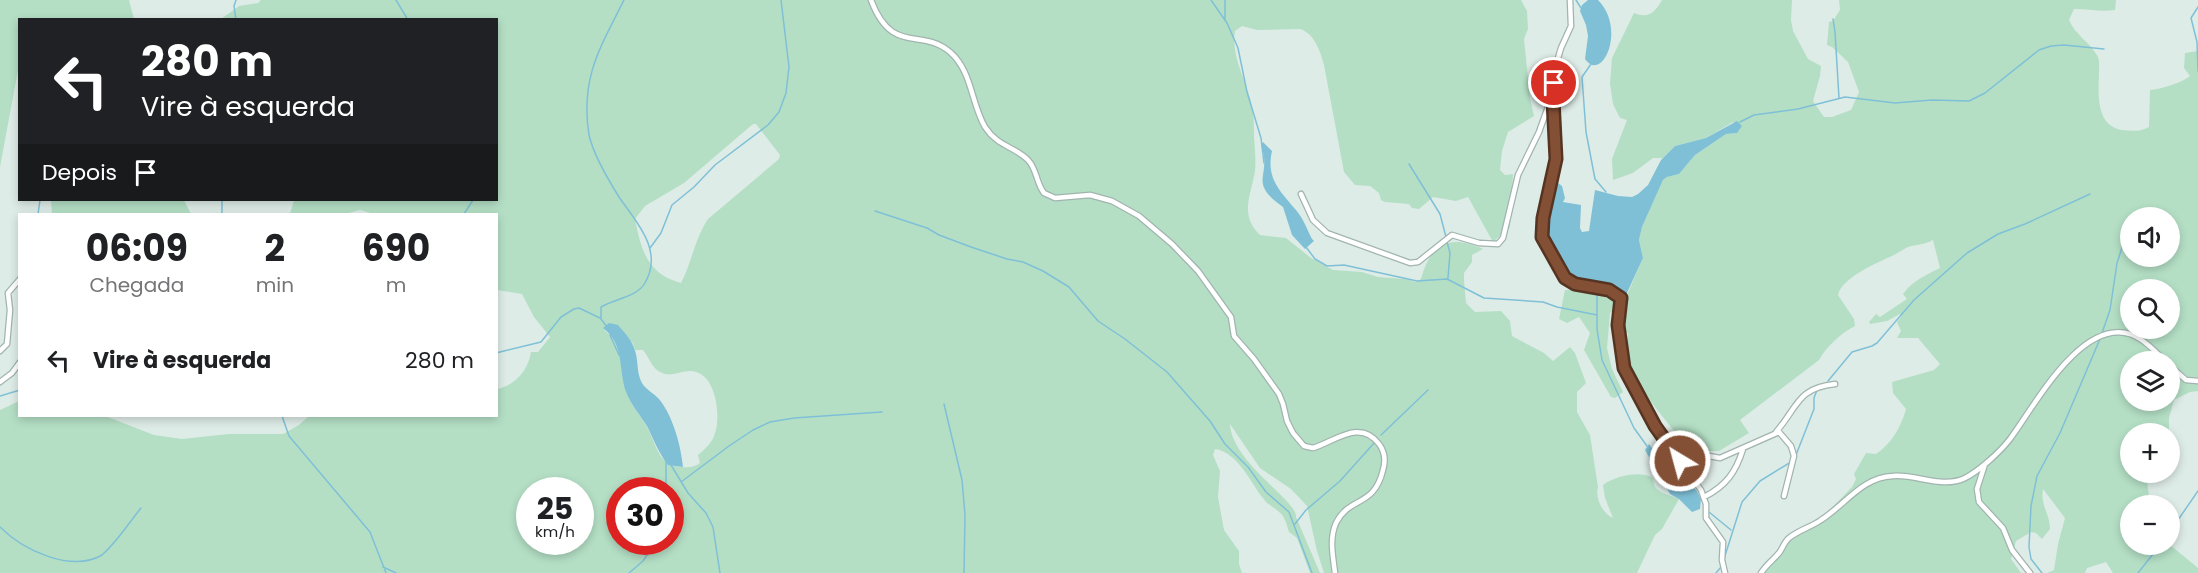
<!DOCTYPE html>
<html lang="pt">
<head>
<meta charset="utf-8">
<style>
	body { margin:0; font-family:Poppins,sans-serif; background:#f2f2f2; color:#202124; height:100vh; display:flex; flex-direction:column; font-size:22px; white-space:nowrap }
	* { box-sizing:border-box; margin:0 }
	p { font-size:20px; color:#757577 }
	.icon { flex:none; width:33px; height:33px; fill:none; stroke:currentColor; stroke-width:2; stroke-linecap:round; stroke-linejoin:round }
	.map { position:relative; flex:1; overflow:hidden }
	.panel { position:absolute; left:18px; top:213px; width:480px; height:204px; display:flex; flex-direction:column; background:#fff; border-radius:0px; box-shadow:0 3px 9px #0003 }
	.panel>* { flex:none }
	.guide { position:absolute; left:18px; top:18px; width:480px; height:183px; border-radius:0px; box-shadow:0 3px 9px #0003; background:#202124; color:#fff; overflow:hidden }
	.controls { position:absolute; left:2120px; top:207px; display:grid; gap:12px }
	.controls a { display:grid; place-items:center; width:60px; height:60px; border-radius:50%; background:#fff; box-shadow:0 3px 9px #0003; font-size:30px }
	.speed { position:absolute; left:516px; top:477px; display:flex; gap:12px; font-size:30px; font-weight:700; text-align:center }
	.speed>* { display:grid; place-content:center; width:78px; height:78px; border-radius:50%; background:#fff; box-shadow:0 3px 9px #0003; line-height:1 }
	.speed small { font-size:15px; font-weight:400 }
	.speed .limit { border:9px solid #d22; background:#fff; color:#111 }
	.pin { position:absolute; display:grid; place-items:center; width:51px; height:51px; color:#fff; margin:-26px; border:3px solid #fff; border-radius:50%; box-shadow:0 2px 6px #0007 }
	.me { position:absolute; width:66px; margin:-33px; rotate:323deg; stroke-linejoin:round; filter:drop-shadow(0 0 4px #0008) }
	.turn { display:flex; align-items:center; gap:21px; height:126px; padding:0 24px; font-size:27px }
	.turn .icon { width:78px; height:78px; stroke-width:2.5 }
	.turn b { display:block; font-size:42px; line-height:51px }
	.then { display:flex; align-items:center; height:57px; padding:0 24px; background:#0003; gap:12px; font-size:22px }
	.eta { display:flex; justify-content:space-evenly; align-items:center; height:102px; text-align:center }
	.eta b { font-size:36px; font-weight:700; line-height:42px }
	ul { padding:0; list-style:none }
	li { display:flex; align-items:center; gap:18px; height:90px; padding:0 24px }
	li div { flex:1 }
	li b { display:block; font-size:22px }
	li em { font-style:normal }
	.map>svg:first-child { display:block }
	.green { fill:#b4dfc5; fill-rule:evenodd }
	.water { fill:#7fc0d7 }
	.lines { fill:none; stroke-linecap:round; stroke-linejoin:round }
	.stream { stroke:#7fc0d7; stroke-width:1.5 }
	.minor-casing { stroke:#a1b4af; stroke-width:7 }
	.minor { stroke:#fff; stroke-width:4.5 }
	.route-casing { stroke:#563422; stroke-width:15 }
	.route { stroke:#845035; stroke-width:10 }
</style>
</head>
<body>
<div class="map">
<svg width="2198" height="573" viewBox="0 0 2198 573">
	<rect width="100%" height="100%" fill="#deece7"/>
	<path class="green" d="M0,0H129L134,19L20,20L19,65L0,167Z
		M261,0H1521L1527,11L1528,29L1524,39L1530,98L1534,116L1508,132L1502,151L1500,170L1505,175L1513,174L1510,227L1493,242L1468,197L1456,201L1433,197L1419,209L1412,208L1409,204L1385,202L1381,200L1379,193L1370,186L1355,185L1344,172L1324,65C1320,51 1315,34 1300,29L1257,30L1242,26L1235,31C1231,57 1245,77 1251,102C1254,113 1254,126 1254,138C1255,147 1256,163 1255,171C1251,196 1239,214 1260,235L1286,238L1311,258L1333,270L1362,272L1378,277L1405,279L1415,282L1421,279C1430,245 1449,233 1483,249L1472,255V262L1464,273V280L1466,303L1475,312L1501,311L1510,321L1512,336L1544,353L1553,361L1570,347L1575,353L1586,383L1577,392V412L1590,435L1598,487C1595,498 1602,513 1613,518L1605,498L1603,485C1614,476 1642,470 1653,478C1653,494 1667,493 1679,499L1662,529L1655,535L1637,573H1324L1317,551L1307,506L1291,489L1260,468L1230,424C1232,463 1297,500 1296,517L1320,573H1310L1297,538L1289,532C1287,526 1286,520 1282,515C1278,510 1272,507 1267,503C1252,487 1240,453 1215,449L1213,455L1220,471L1218,497L1224,530L1239,551V564L1242,573H0V410L19,401L20,416H105L154,435L182,439L229,434H283L299,425L309,416H496L497,389C515,385 528,371 531,352H538L550,337L534,317L522,294L497,290L496,214H374L360,210L345,214H290L294,200H496V20L221,19L239,6L258,3ZM753,124H756L780,155L779,159L708,219C695,238 692,262 681,283C647,274 641,249 635,219L645,206L684,183ZM603,329L632,342L635,350H643C649,357 651,367 660,372C672,379 684,368 696,372C716,377 721,416 715,433C713,442 705,449 698,455L700,463C694,467 689,468 682,467C659,466 657,447 648,429C641,415 629,404 625,388C620,366 623,344 603,329ZM530,490H580V542H530ZM620,490H670V542H620Z
		M1662,0H1792L1791,20L1793,31L1808,59L1821,66L1820,76L1813,101L1824,117H1832L1851,110L1859,92L1848,62L1832,47L1827,45L1829,22L1833,21L1840,10L1839,0H2116L2115,10C2102,12 2087,9 2074,9L2069,20C2075,35 2091,43 2098,57C2100,63 2099,69 2099,76C2098,97 2097,126 2122,130C2133,131 2140,132 2149,127L2150,90C2160,89 2182,83 2190,76L2184,68L2185,53L2198,51V391L2190,392L2174,400L2169,418V433L2130,434V472L2146,473L2150,505L2130,506V544H2169L2198,568V573H2113L2106,562L2087,568L2085,573H2047L2054,570L2058,544L2065,518L2043,489C2040,505 2050,514 2050,529L2042,539L2036,533L2031,532L2016,541L2011,559L2021,573H1761L1781,552L1785,537L1825,515L1852,487L1856,479L1854,474L1866,453L1876,454C1892,443 1901,427 1906,409L1893,393L1892,382L1934,370L1940,364L1918,338H1897L1901,331L1897,322L1901,317L1900,314L1887,321L1870,324L1869,322L1876,314L1880,317L1907,299L1903,294C1912,281 1926,275 1940,268L1933,240C1922,246 1914,244 1906,248C1902,250 1898,253 1894,255C1879,262 1842,277 1838,295L1854,319L1855,326C1841,333 1827,346 1819,360L1740,420L1749,433L1719,451H1704L1684,441L1674,431L1632,378L1626,362L1628,333L1620,334V311L1643,258L1639,240L1642,227L1663,180L1667,177L1679,174L1695,155L1726,134L1737,133L1733,122L1706,138L1675,146L1663,158H1653L1633,173L1613,180L1612,159L1627,120L1620,118L1613,104L1610,84L1612,58L1634,13C1649,19 1655,12 1662,0ZM2130,218H2169V256H2130ZM2130,290H2169V328H2130ZM2130,362H2169V400H2130Z
		M51,200H184L191,214H52Z
		M1583,289L1614,296L1619,303L1618,307L1610,313L1607,348L1612,369L1623,392L1615,398L1611,397L1584,350L1590,333L1579,317L1567,323L1559,319L1565,290Z"/>
	<path class="water" d="M1588,0H1598C1627,29 1602,84 1585,59L1588,36L1586,25L1580,11L1582,5Z
		M1737,121L1742,126L1737,133L1726,134L1695,155L1679,174L1667,177L1663,180L1642,227L1639,240L1643,258L1626,295L1587,282L1573,280L1567,276L1546,240L1544,228L1555,181L1562,186L1565,198L1563,202L1581,205L1580,228L1582,232L1589,231L1595,190L1618,196L1632,197L1638,194L1648,185L1661,160L1675,146L1706,138Z
		M1263,142L1272,151C1266,178 1279,190 1296,210C1303,218 1307,229 1312,239L1314,241L1305,249L1292,235L1283,207C1246,181 1273,177 1261,145Z
		M609,323L618,325C624,332 631,339 634,348C639,359 636,373 642,383C646,390 654,393 659,399C673,416 681,446 683,467L668,465C659,453 654,441 648,428C641,416 631,405 626,392C618,369 625,345 603,328Z
		M1649,444L1657,455L1670,463L1697,491L1701,499L1700,509L1692,512L1679,499L1670,494L1645,450Z"/>
	<g class="lines">
		<path class="stream" d="M396,0L408,20
			M1211,0L1227,23L1238,48L1247,92L1261,138L1264,163
			M1576,0L1581,8
			M2198,7L2191,18L2197,42L2198,71
			M1833,19L1835,32L1839,98
			M236,20L234,6L236,0
			M1225,20V0
			M1591,64L1582,77L1586,132L1595,179L1606,192
			M1740,122L1754,115L1798,109L1845,97L1895,103L1932,100L1969,101L1985,93L2039,50L2051,46L2064,45L2104,49
			M1409,164L1440,214L1446,237
			M222,200V214
			M875,211L927,228L939,235L971,247L1007,259L1023,262L1043,271L1069,287L1098,321L1125,339L1167,372L1210,421L1225,444L1248,467L1266,492L1289,512L1312,573
			M38,214L40,200
			M464,214L473,200
			M1447,242L1450,253L1448,278
			M1306,247L1315,259L1327,266L1344,265L1417,281L1447,279L1484,298L1543,302L1557,307L1597,315
			M650,248L661,233L672,205L694,187L715,165L768,125L779,112L786,93L789,67L781,0
			M1597,290V329L1602,360L1634,428L1647,446
			M607,327L601,319V307C614,299 637,297 645,283C664,250 636,222 619,197C609,181 593,153 589,135C580,78 600,48 624,0
			M2102,333L2110,310L2117,263L2128,229
			M610,335L619,355
			M496,353L541,342L561,317L574,309L579,308L600,318
			M1828,381L1852,352L1872,346L1877,343L1914,300L1967,253L1998,234L2025,224L2090,194
			M0,396L20,390
			M944,404L962,480L965,515L964,573
			M282,416L289,436L370,532L386,573
			M1381,435L1428,390
			M1796,455L1814,409V398L1817,390
			M671,465L688,493L706,513L713,527L720,573
			M681,482L729,446L753,430L770,422L794,418L882,412
			M666,490V461
			M1709,512L1731,530
			M1295,524L1306,510L1340,481L1375,442
			M0,527C23,550 71,573 102,555C117,542 128,524 141,508
			M2169,533L2198,491
			M1724,559L1742,502L1760,481L1791,462
			M383,567L396,573
			M629,573L643,561L656,542
			M1716,573L1721,567
			M2042,573L2031,559L2029,547L2031,506L2037,476L2060,433L2100,339
			M2138,573L2161,544"/>
		<g class="minor-casing">
			<path id="minor" d="M871,0C892,56 921,27 950,52C972,71 971,103 985,127C998,147 1014,146 1028,160C1037,169 1036,183 1044,193L1055,198L1090,195L1112,201L1139,216L1172,244L1198,271L1231,317L1234,336L1254,359L1279,394L1283,404L1287,421L1293,433L1304,446L1313,448C1334,442 1360,418 1379,444C1385,452 1386,460 1383,470C1374,508 1349,496 1336,523C1329,539 1333,556 1335,573
				M1570,0L1571,26L1561,48L1556,65L1553,100L1556,159L1543,218L1542,237L1565,278L1575,284L1609,290L1621,298L1618,325L1624,368L1655,426L1701,490L1706,504V518L1723,542L1722,560L1725,573
				M1301,194L1313,220L1327,233L1410,263L1418,262L1452,235L1479,243L1498,244L1503,238L1518,175L1539,132L1549,104L1553,100
				M0,351L7,344L10,310L8,293L20,279
				M2169,365L2186,380L2198,381
				M0,382L12,373L20,362
				M1776,432C1798,407 1797,388 1835,384
				M1666,440L1703,455L1720,458L1779,432L1791,446L1794,456L1784,496
				M1985,464L1977,489L1979,502L2003,528L2012,550L2030,573
				M1704,497C1726,486 1736,472 1743,449
				M1761,573C1766,565 1773,560 1779,553C1783,548 1784,542 1789,538C1799,530 1811,527 1821,520C1845,505 1862,477 1893,476C1917,474 1942,489 1965,478C1979,471 2000,452 2010,439C2034,407 2080,319 2130,334C2144,339 2155,351 2166,362"/>
		</g>
		<use href="#minor" class="minor"/>
	</g>
	<g class="lines">
		<g class="route-casing">
			<path id="route" d="M1554,83L1553,100L1556,159L1543,218L1542,237L1565,278L1575,284L1609,290L1621,298L1618,325L1624,368L1655,426L1680,461"/>
		</g>
		<use href="#route" class="route"/>
	</g>
</svg>
<div class="controls">
<a><svg class="icon" aria-label="sound" viewBox="0 0 24 24"><path d="M4 9h4l5-4v14l-5-4H4zM17 9q2 3 0 6"/></svg></a>
<a><svg class="icon" aria-label="search" viewBox="0 0 24 24"><circle cx="10" cy="10" r="6"/><path d="M15 15l6 6"/></svg></a>
<a><svg class="icon" aria-label="layers" viewBox="0 0 24 24"><path d="M12 4l9 5-9 5-9-5zM3 14l9 5 9-5"/></svg></a>
<a>+</a>
<a>−</a>
</div>
<div class="speed"><div>25<small>km/h</small></div><div class="limit">30</div></div>
<div class="pin" style="left:1554px;top:83px;background:#d93025"><svg class="icon" aria-label="arrive" viewBox="0 0 24 24"><path d="M6 21V4h12l-3 4 3 4H6"/></svg></div>
<svg class="me" style="left:1680px;top:461px" viewBox="-20 -20 40 40"><circle r="17" fill="#845035" stroke="#fff" stroke-width="3"/><path d="M0-11L8 9 0 5-8 9z" fill="#fff"/></svg>
<div class="guide">
<div class="turn"><svg class="icon" aria-label="left" viewBox="0 0 24 24"><path d="M17 20v-9H6M10 6l-5 5 5 5"/></svg><div><b>280 m</b>Vire à esquerda</div></div>
<div class="then">Depois<svg class="icon" aria-label="arrive" viewBox="0 0 24 24"><path d="M6 21V4h12l-3 4 3 4H6"/></svg></div>
</div>
<section class="panel">
<div class="eta">
<div><b>06:09</b><p>Chegada</p></div>
<div><b>2</b><p>min</p></div>
<div><b>690</b><p>m</p></div>
</div>
<ul>
<li><svg class="icon" aria-label="left" viewBox="0 0 24 24"><path d="M17 20v-9H6M10 6l-5 5 5 5"/></svg><div><b>Vire à esquerda</b></div><em>280 m</em></li>
</ul>
</section>
</div>
</body>
</html>
